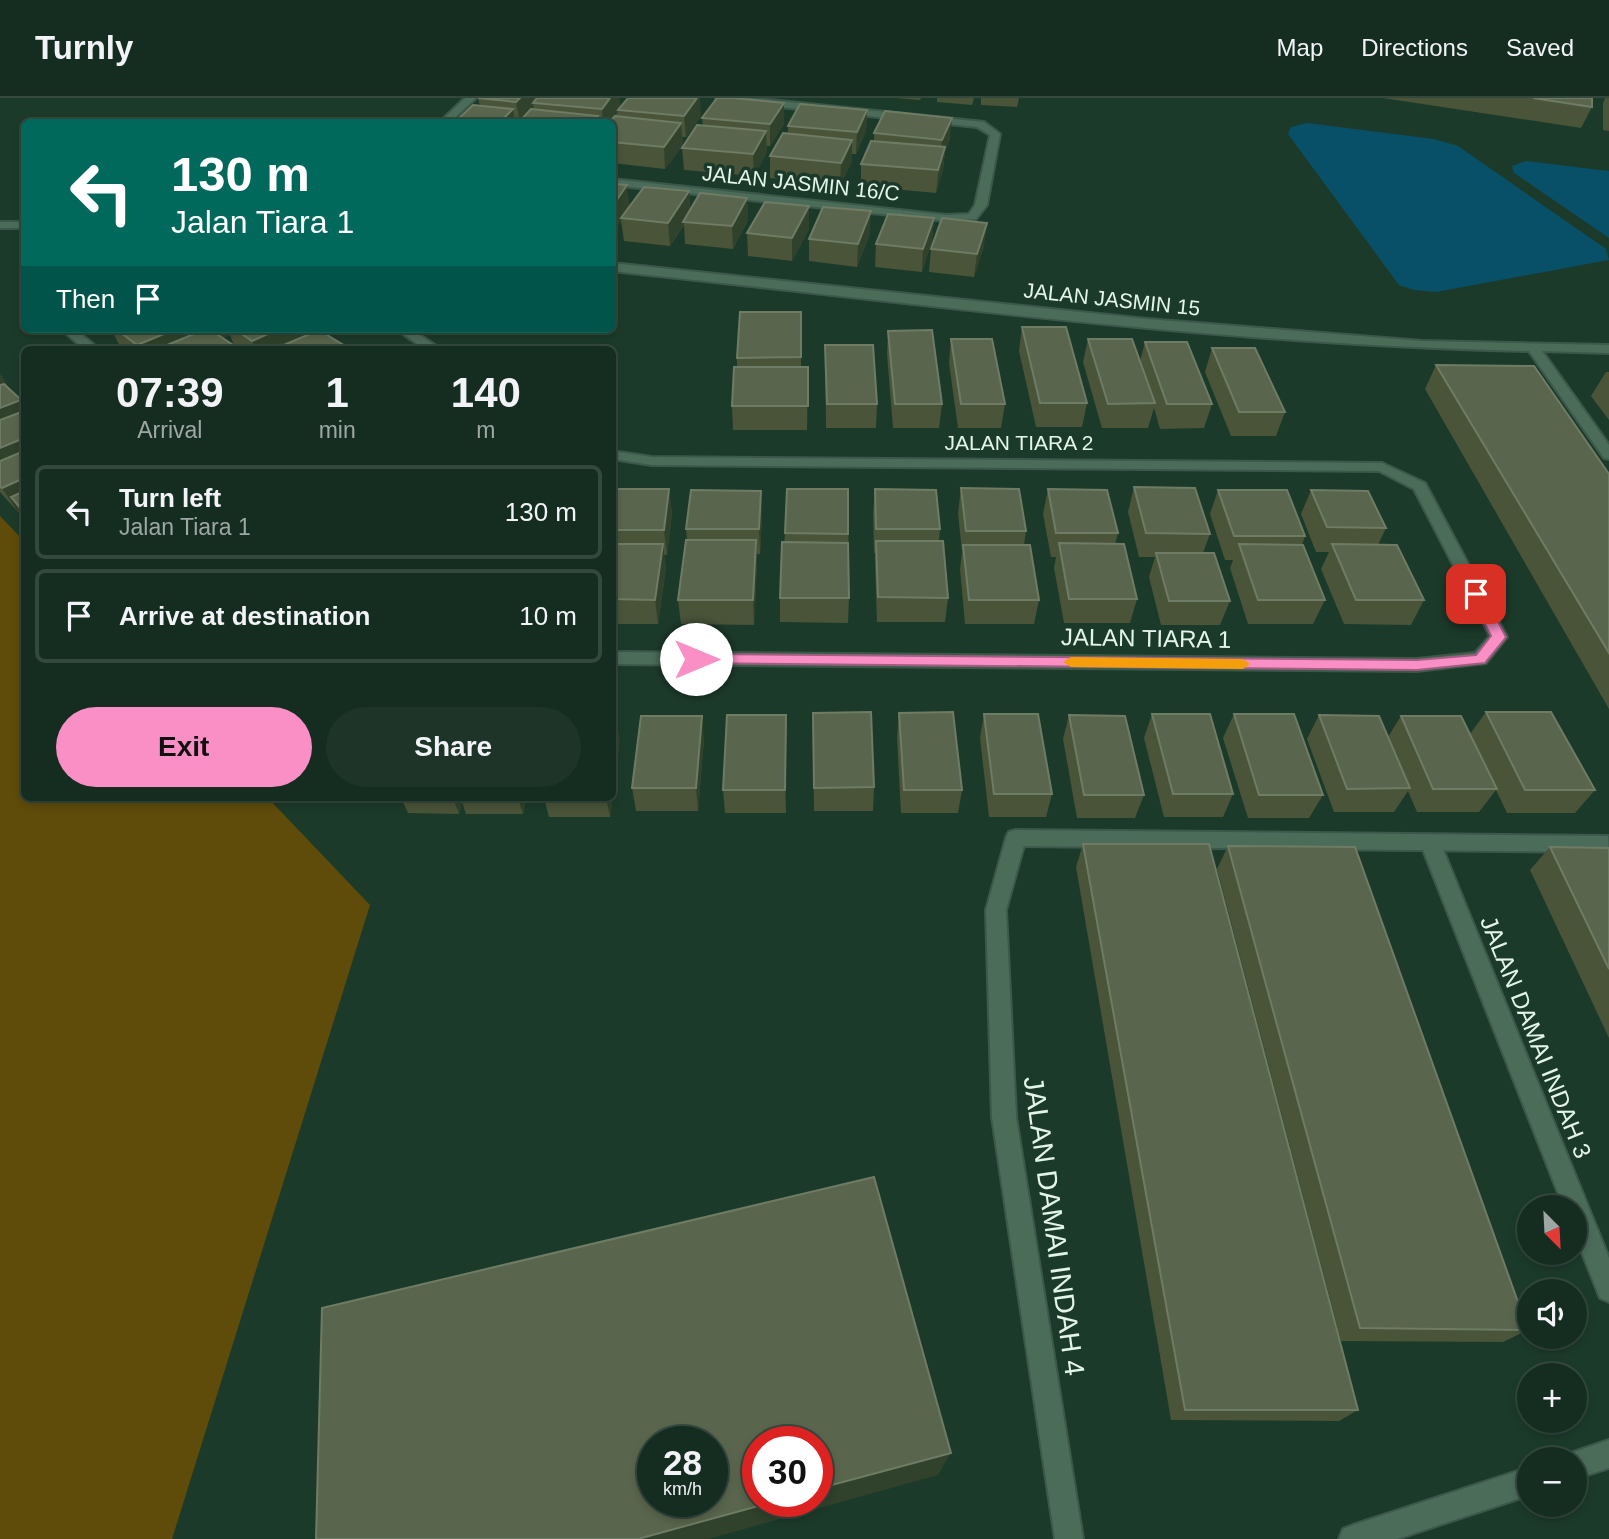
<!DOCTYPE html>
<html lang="en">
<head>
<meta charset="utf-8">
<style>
	body { margin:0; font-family:Arial,sans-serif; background:#1e3429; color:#f1f3f6; height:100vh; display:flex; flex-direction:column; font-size:26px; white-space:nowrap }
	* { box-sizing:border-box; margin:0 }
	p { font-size:23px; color:#9da7a5 }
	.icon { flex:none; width:38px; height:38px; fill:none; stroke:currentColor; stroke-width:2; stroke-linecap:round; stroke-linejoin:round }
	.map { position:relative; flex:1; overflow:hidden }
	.sheet { position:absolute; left:21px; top:248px; width:595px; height:455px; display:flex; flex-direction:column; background:#152c20; border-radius:10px; box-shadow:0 4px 10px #0003,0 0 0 2px #34483e }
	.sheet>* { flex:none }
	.top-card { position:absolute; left:21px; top:21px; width:595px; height:214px; border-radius:10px; box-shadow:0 4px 10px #0003,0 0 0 2px #34483e; background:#00695c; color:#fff; overflow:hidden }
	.needle { width:46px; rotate:156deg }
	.tools { position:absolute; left:1517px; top:1097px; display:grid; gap:14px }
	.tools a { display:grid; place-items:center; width:70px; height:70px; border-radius:50%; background:#152c20; box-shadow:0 4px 10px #0003,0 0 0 2px #34483e; font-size:35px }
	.speed { position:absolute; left:637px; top:1328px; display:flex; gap:14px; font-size:35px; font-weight:700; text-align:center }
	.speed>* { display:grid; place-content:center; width:91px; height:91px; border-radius:50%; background:#152c20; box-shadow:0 4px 10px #0003,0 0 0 2px #34483e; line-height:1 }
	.speed small { font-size:18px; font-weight:400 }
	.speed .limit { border:10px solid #d22; background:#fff; color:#111 }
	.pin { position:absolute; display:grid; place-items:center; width:60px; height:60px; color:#fff; margin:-30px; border-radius:14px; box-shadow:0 4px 10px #0006 }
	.me { position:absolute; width:77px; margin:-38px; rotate:90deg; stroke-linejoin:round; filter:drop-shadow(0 0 5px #0008) }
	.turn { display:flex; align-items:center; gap:24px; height:147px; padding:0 35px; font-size:32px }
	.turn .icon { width:91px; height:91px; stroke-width:2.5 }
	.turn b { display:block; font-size:49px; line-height:60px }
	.then { display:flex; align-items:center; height:66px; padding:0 35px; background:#0003; gap:14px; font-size:26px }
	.eta { display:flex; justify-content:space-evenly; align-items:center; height:119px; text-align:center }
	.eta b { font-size:42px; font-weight:600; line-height:49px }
	.button { display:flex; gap:14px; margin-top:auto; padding:14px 35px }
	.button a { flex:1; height:80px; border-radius:42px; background:#fa8fc6; color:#111; font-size:28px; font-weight:600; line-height:80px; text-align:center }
	.button a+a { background:#1e3429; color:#f1f3f6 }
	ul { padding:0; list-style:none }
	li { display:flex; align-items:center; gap:21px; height:94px; margin:0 14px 10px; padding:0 21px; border:4px solid #34483e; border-radius:10px }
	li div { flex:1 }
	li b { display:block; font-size:26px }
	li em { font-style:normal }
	header { display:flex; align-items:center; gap:42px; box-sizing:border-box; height:98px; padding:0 35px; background:#152c20; border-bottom:2px solid #34483e }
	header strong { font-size:33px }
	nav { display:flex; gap:38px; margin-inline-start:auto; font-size:24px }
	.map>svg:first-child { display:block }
	.green { fill:#5f4c0b }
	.water { fill:#085067 }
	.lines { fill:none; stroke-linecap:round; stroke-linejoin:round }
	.service-casing { stroke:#3c584a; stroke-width:4 }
	.minor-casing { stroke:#3c584a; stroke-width:4 }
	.service { fill:#4c6c5a; fill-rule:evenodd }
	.minor { fill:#4c6c5a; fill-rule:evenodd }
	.wall { fill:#495439 }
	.shaded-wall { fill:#30422b }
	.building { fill:#59654c; stroke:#6f7c65; stroke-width:2; fill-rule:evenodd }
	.route { fill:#fa8fc6; stroke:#a25d81; stroke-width:2 }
	.slow { fill:#f59e0b }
	.labels { text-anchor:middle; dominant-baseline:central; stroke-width:7; stroke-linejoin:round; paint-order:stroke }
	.far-street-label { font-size:21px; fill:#e3f5ea; stroke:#1c3a2a }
	.street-label { font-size:24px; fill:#e3f5ea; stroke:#1c3a2a }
	.near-street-label { font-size:28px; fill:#e3f5ea; stroke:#1c3a2a }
</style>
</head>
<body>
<header>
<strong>Turnly</strong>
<nav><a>Map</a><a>Directions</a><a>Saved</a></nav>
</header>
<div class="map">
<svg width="1609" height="1441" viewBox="0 0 1609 1441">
	<rect width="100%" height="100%" fill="#1c3a2a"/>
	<path class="green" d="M0,418L24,443V700H268L370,807L172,1441H0Z"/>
	<path class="water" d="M1307,25L1434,41L1458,48L1606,151L1609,162L1436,194L1414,192L1399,187L1288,36L1291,29Z
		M1526,63L1609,73V140L1514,75L1512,68Z"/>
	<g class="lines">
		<g class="service-casing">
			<path id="service" d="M1016,732L1608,738L1609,754L1016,748L1009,746L1006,740L1009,734Z"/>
		</g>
		<g class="minor-casing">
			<path id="minor" d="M465,0H476L450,24H440Z
				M716,0H750L984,24L1000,36L987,107L976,121L946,123L612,87V81L946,117L969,116L975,107L990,37L977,29L721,3Z
				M0,124H24V130H0Z
				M612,165L1147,221L1422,243L1609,247V255L1542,253L1609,347V361L1604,360L1529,253C1223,247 917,205 612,173Z
				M61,231H75L100,252H85Z
				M396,231H411L442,252H426Z
				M612,353L652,359L1382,365L1425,385L1507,539L1486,565L1417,573L612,566V554L1417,561L1475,555L1490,538L1414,391L1379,373L652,367L612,361Z
				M1016,732L1023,734L1026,740L1006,812L1016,1019L1083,1441H1055L992,1019L986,812L1006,740L1009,734Z
				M1430,736L1437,738L1440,744L1609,1160V1204L1600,1200L1575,1137V1110H1564L1420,744L1423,738Z
				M1609,1342V1370L1575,1381V1362H1563L1565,1357Z
				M1530,1369V1397L1397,1441H1339L1343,1431L1353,1427Z"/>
		</g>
		<use href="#service" class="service"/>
		<use href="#minor" class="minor"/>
	</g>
	<path class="wall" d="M478,0H619L620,9L701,18L686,39H682L683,47L665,71L612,65V24H455L480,8Z
		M895,0H921L920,2Z
		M937,0H974L972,7L937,4Z
		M981,0H1019L1017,9L981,7Z
		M1383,0H1592V9L1581,30Z
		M1605,0H1609V33L1603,32V5Z
		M784,5V26L770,48H767V54L754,78L684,72L682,50L703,28L702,20Z
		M867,12L866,33L856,56H852V63L840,87L770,80V58L788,36V28Z
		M874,35L950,41L945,53L943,71L936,95L861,88V66L874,43Z
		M612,86L629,108L689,93L690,112L747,100L748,122L733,151L685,146L684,127L670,148L624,143L621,123L612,135Z
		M934,120L932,143L922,174L875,169L876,146Z
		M809,131L792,163L748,158L747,135Z
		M870,136L857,169L809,163V141Z
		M984,148L974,179L929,174L931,151Z
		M801,214V269H808L807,332H733L732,308L737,269V260Z
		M1022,229L1087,305L1082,329H1036L1019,253Z
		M111,231H209L238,252H124L121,250Z
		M210,231H308L309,236L348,252H241L234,247L230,237L223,240Z
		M888,233L942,306L939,330H893L887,256Z
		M951,241L1005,306L1001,330H958L949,265Z
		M1088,241L1140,263L1145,244L1212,306L1204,330L1160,331L1154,310L1148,330H1102L1083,264Z
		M825,247L877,306L876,330H826Z
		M1212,250L1285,314L1276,338H1231L1205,274Z
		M1436,267L1609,376V611L1425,291Z
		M1606,274H1609V322L1591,298Z
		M0,276L8,289L24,308V419L20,413L18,414L0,394Z
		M1134,389L1210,436L1203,455L1230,503L1220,527H1161L1149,479L1155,459H1139L1128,414Z
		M961,390L1026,433L1024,447L1039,502L1034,526H965L960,471L962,454L958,415Z
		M612,391H669L672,416L667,457H664L666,470L658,526H612Z
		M848,391L849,500L848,525L780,524V500L785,435Z
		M875,391L940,431L939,443L948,500L945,524H877L875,467V455H874L873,416Z
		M1048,391L1118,435L1115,446L1137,501L1130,525H1064L1054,470L1056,459H1051L1043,416Z
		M1218,392L1305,438L1302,447L1325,502L1313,526H1248L1230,470L1233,462H1225L1210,416Z
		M1311,392L1386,430L1378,447L1424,502L1411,527L1344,526L1321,471L1329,454H1316L1301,416Z
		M761,393L762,417L760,456H757V466L754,527L681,526L678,502L687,442L686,431Z
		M1486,614L1595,692L1575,715H1507L1496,692L1479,714H1417L1408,693L1394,714H1334L1307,641L1319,617L1388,639L1401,618L1470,636Z
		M813,615L874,689L873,713H814Z
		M899,615L962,692L958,715H901L897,639Z
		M984,616L1052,696L1046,719H989L980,640Z
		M1152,616L1233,696L1223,719H1164L1144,640Z
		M1234,616L1323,697L1309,720H1248L1223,640Z
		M786,617V715H725L723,692Z
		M1069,617L1144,697L1135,720H1077L1063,641Z
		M704,641L698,713H636L632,690Z
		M620,643L610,719H549L544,700H612Z
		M401,700H526L523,716H466L462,704L459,716L408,715Z
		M1083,746L1358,1312L1339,1323L1171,1322L1076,769Z
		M1228,748L1528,1232L1503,1244L1341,1243L1217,771Z
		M1550,749L1609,750V940L1530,772Z"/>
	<path class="shaded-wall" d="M520,0H545L533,5L534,11L520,24L516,4Z
		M610,0H619L620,11L618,12V14L610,24H603L602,11Z
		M697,0H700L701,18L686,39L684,18Z
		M784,5V26L770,48V26Z
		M513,11L515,24H500Z
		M867,12L866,33L856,56L857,34Z
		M598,18L599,24H593Z
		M952,20L950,41L945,53L943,71L936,95L942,42Z
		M681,25L683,47L665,71L664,49Z
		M766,33L767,54L754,78L753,56Z
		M852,42V63L840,87L841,65Z
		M627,87L630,110L621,120V123L613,135L612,109Z
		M689,93L690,116L683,124L684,126L670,148L668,125Z
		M747,100L748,122L733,151L732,128Z
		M809,108V131L792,163V140Z
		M871,113L870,136L857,169L858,146Z
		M934,120L932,143L922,174L923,151Z
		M987,125L984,148L974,179L977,156Z
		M176,231H208L193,252H140L137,247Z
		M219,231H227L230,237L223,240Z
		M279,231H308L312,244L294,252H256L252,243Z
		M0,276L14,299L0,305Z
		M21,302L24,308V331L0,341V310Z
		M24,340V370L0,380V350Z
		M24,380V411L11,399L20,413L18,414L2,390Z
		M669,391L672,416L667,457L664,432Z
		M761,393L762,417L760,456L759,431Z
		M756,442L757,466L754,527L753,502Z
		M663,446L666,470L658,526L655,502Z
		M786,617V715L785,692Z
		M702,618L704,641L698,713L696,690Z
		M616,619L620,643L610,719L606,700H612V643Z
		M453,700H460L462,704L459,716Z
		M518,700H526L523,716Z
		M951,1355L938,1377L708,1441H638L773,1404H817V1391Z"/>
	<path class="building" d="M478,0H520L516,4Z
		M537,0H610L602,11L533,5Z
		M628,0H697L684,18L618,12Z
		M717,0H733L784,5L770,26L702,20Z
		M1533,0H1592V9Z
		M800,6L867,12L857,34L788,28Z
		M473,7L513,11L500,24H455Z
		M531,11L598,18L593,24H519Z
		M885,13L952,20L942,42L874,35Z
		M615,18L681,25L664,49L612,44V24H609Z
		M697,27L766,33L753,56L682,50Z
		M783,35L852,42L841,65L770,58Z
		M871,43L945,49L938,72L861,66Z
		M612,86L627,87L612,109Z
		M644,89L689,93L668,125L621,120Z
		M700,95L747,100L732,128L683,124Z
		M765,104L809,108L792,140L747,135Z
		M823,109L871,113L858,146L809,141Z
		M888,116L934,120L923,151L876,146Z
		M942,120L987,125L977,156L931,151Z
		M740,214H801V259L737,260Z
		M1022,229H1066L1087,305H1040Z
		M116,231H176L137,247Z
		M206,231H209L236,249L230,252H155Z
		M235,231H279L252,243Z
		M319,232L347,249L340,252H272Z
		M932,232L942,306H895L888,233Z
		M951,241H992L1005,306H961Z
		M1088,241H1132L1155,305L1108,306Z
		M1145,244H1187L1212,306H1167Z
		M825,247H873L877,306H827Z
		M1212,250H1255L1285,314H1239Z
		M1436,267L1534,268L1609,376V555Z
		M734,269H808V308H732Z
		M4,286L21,302L0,310V287Z
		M24,313V340L0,350V322Z
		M24,353V380L2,390L0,388V363Z
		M1134,389L1195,390L1210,436L1146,435Z
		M961,390L1019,391L1026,433H966Z
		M612,391H669L664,432H612Z
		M787,391H848V436L785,435Z
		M875,391L936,392L940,431H876Z
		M1048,391L1107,392L1118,435H1056Z
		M691,392L761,393L759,431H686Z
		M1218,392H1287L1305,438H1234Z
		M1311,392L1368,393L1386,430L1327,429Z
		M24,393V414L11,399Z
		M686,442H756L753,502H678Z
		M876,443H943L948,500L878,499Z
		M782,444L848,445L849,500H780Z
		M1059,445L1124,446L1137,501H1069Z
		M612,446H663L655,502L612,501Z
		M1239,446L1303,447L1325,502H1258Z
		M1332,446L1397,447L1424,502H1356Z
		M963,447H1030L1039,502H969Z
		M1156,455H1214L1230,503H1169Z
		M871,614L874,689L814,690L813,615Z
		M953,614L962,692H904L899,615Z
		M1486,614H1551L1595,692H1525Z
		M984,616H1038L1052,696H994Z
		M1152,616H1210L1233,696H1173Z
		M1234,616H1294L1323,697H1259Z
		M727,617H786L785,692H723Z
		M1069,617L1125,618L1144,697H1084Z
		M1319,617L1379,618L1410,690L1347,691Z
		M641,618H702L696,690H632Z
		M1401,618H1461L1497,691H1433Z
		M612,619H616L612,643Z
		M1083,746H1209L1358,1312H1185Z
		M1228,748L1355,749L1528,1232L1360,1230Z
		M1550,749L1609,750V871Z
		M874,1079L951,1355L817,1391V1344H758V1404H773L638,1441H316L322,1210ZM653,1344H712V1404H653Z"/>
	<path class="route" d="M1476,491L1483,496L1506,539L1504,542L1485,565L1417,572L696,565L689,561L696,556L1417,562L1476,557L1491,538L1470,496Z"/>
	<path class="slow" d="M1071,559L1243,561L1250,566L1243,571L1071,569L1063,564Z"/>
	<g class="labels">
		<g class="far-street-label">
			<text transform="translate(801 85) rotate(6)">JALAN JASMIN 16/C</text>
			<text transform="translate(1112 201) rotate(6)">JALAN JASMIN 15</text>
			<text x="1019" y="344">JALAN TIARA 2</text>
		</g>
		<g class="street-label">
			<text transform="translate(1146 540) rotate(1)">JALAN TIARA 1</text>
			<text transform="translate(1536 939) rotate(68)">JALAN DAMAI INDAH 3</text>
		</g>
		<g class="near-street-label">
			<text transform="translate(1054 1128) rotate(82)">JALAN DAMAI INDAH 4</text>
		</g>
	</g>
</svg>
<div class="tools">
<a><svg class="needle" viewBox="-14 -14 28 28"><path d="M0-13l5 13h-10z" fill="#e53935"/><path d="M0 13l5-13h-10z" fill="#9da7a5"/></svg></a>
<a><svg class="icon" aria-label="sound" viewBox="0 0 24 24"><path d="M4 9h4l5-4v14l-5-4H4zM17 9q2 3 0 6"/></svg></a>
<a>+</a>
<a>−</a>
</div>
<div class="speed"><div>28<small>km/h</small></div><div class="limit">30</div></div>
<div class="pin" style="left:1476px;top:496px;background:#d93025"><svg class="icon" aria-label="arrive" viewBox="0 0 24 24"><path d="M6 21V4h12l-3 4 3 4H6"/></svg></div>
<svg class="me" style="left:696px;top:561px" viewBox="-20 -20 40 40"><circle r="19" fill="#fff"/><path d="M0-13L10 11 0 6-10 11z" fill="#fa8fc6"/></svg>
<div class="top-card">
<div class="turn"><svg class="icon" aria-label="left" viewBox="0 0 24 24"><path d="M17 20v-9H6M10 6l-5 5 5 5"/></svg><div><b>130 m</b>Jalan Tiara 1</div></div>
<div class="then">Then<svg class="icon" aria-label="arrive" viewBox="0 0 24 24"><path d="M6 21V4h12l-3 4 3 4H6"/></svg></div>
</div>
<section class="sheet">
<div class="eta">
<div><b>07:39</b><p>Arrival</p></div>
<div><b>1</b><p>min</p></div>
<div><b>140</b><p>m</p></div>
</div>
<ul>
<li><svg class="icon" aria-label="left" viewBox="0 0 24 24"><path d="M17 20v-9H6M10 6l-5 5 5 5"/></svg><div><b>Turn left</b><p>Jalan Tiara 1</p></div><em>130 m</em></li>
<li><svg class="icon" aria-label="arrive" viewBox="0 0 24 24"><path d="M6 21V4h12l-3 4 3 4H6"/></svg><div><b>Arrive at destination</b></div><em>10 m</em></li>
</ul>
<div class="button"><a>Exit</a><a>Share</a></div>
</section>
</div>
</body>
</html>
